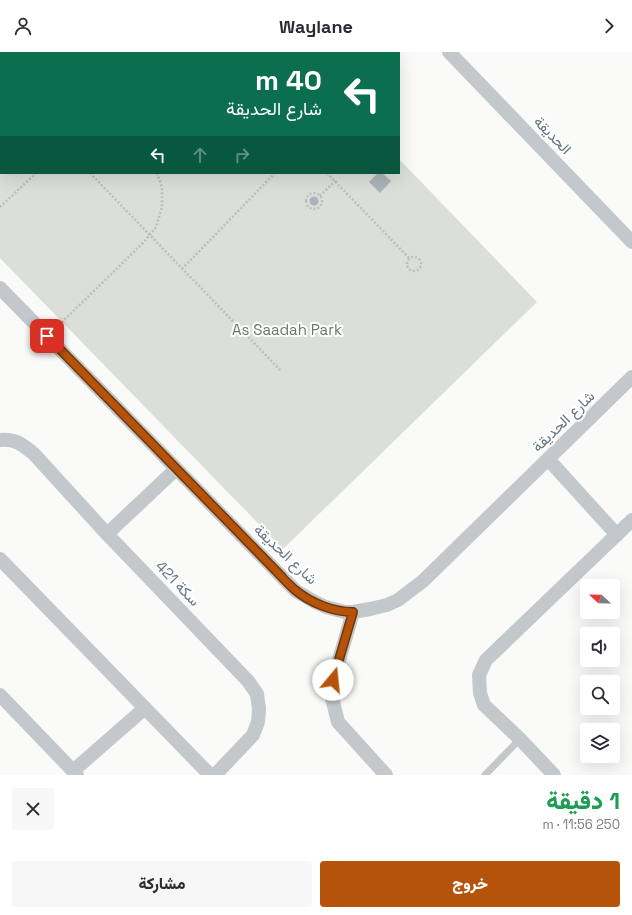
<!DOCTYPE html>
<html lang="ar">
<head>
<meta charset="utf-8">
<style>
	body { margin:0; font-family:"Space Grotesk",Vazirmatn,sans-serif; background:#f7f7f7; color:#2b2b33; direction:rtl; height:100vh; display:flex; flex-direction:column; font-size:15px; white-space:nowrap }
	* { box-sizing:border-box; margin:0 }
	p { font-size:13px; color:#7c7c81 }
	.icon { flex:none; width:22px; height:22px; fill:none; stroke:currentColor; stroke-width:2; stroke-linecap:round; stroke-linejoin:round }
	.map { position:relative; height:723px; overflow:hidden; direction:ltr }
	.panel { display:flex; flex-direction:column; background:#fff; flex:1 }
	.panel>* { flex:none }
	.hud { position:absolute; left:0px; top:0px; width:400px; height:122px; box-shadow:0 4px 16px #0002; direction:rtl; background:#0b6e4f; color:#fff; overflow:hidden }
	.needle { width:26px; rotate:292deg }
	.tools { position:absolute; left:580px; top:527px; display:grid; gap:8px }
	.tools a { display:grid; place-items:center; width:40px; height:40px; border-radius:4px; background:#fff; box-shadow:0 4px 16px #0002; font-size:20px }
	.pin { position:absolute; display:grid; place-items:center; width:34px; height:34px; color:#fff; margin:-17px; border-radius:8px; box-shadow:0 2px 6px #0006 }
	.me { position:absolute; width:44px; margin:-22px; rotate:17deg; stroke-linejoin:round; filter:drop-shadow(0 0 3px #0008) }
	.turn { display:flex; align-items:center; gap:14px; height:84px; padding:0 12px; font-size:18px }
	.turn .icon { width:52px; height:52px; stroke-width:2.5 }
	.turn b { display:block; font-size:28px; line-height:34px }
	.lanes { display:flex; align-items:center; height:38px; padding:0 12px; background:#0003; justify-content:center; gap:20px; direction:ltr }
	.lanes .off { opacity:.35 }
	.round { display:grid; place-items:center; flex:none; width:42px; height:42px; border-radius:4px; background:#f7f7f7 }
	.summary { display:flex; align-items:center; justify-content:space-between; height:68px; padding:0 12px }
	h1 { font-size:24px; font-weight:800; line-height:30px; color:#1e9e55 }
	.button { display:flex; gap:8px; margin-top:auto; padding:8px 12px }
	.button a { flex:1; height:46px; border-radius:4px; background:#b45309; color:#fff; font-size:16px; font-weight:800; line-height:46px; text-align:center }
	.button a+a { background:#f7f7f7; color:#2b2b33 }
	header { display:flex; justify-content:space-between; align-items:center; height:52px; padding:0 12px; background:#fff; font-size:18px; font-weight:800 }
	.map>svg:first-child { display:block }
	.green { fill:#dadfd7 }
	.building { fill:#aab3b9 }
	.lines { fill:none; stroke-linecap:round; stroke-linejoin:round }
	.path { stroke:#bbbfc2; stroke-width:2.5; stroke-dasharray:2 2; stroke-linecap:butt }
	.lane { stroke:#c3c8cc; stroke-width:7 }
	.street { stroke:#c3c8cc; stroke-width:14 }
	.route-casing { stroke:#753606; stroke-width:10 }
	.route { stroke:#b45309; stroke-width:7 }
	.labels { text-anchor:middle; dominant-baseline:central; stroke-width:4; stroke-linejoin:round; paint-order:stroke }
	.street-label { font-size:15px; fill:#657683; stroke:#fff }
	.park-label { font-size:15px; fill:#687a64; stroke:#fff }
</style>
</head>
<body>
<header><svg class="icon" aria-label="forward" viewBox="0 0 24 24"><path d="M9 5l7 7-7 7"/></svg>Waylane<svg class="icon" aria-label="person" viewBox="0 0 24 24"><circle cx="12" cy="8" r="4"/><path d="M4 21q1-7 8-7t8 7"/></svg></header>
<div class="map">
<svg width="632" height="723" viewBox="0 0 632 723">
	<rect width="100%" height="100%" fill="#fafaf8"/>
	<path class="green" d="M0,0H222L221,1H1V121H399V107L537,250L283,497L0,206Z"/>
	<path class="building" d="M378,121H382L391,129L380,141L369,130Z
		M309.5 149a4.5 4.5 0 1 1 9 0a4.5 4.5 0 1 1-9 0Z"/>
	<g class="lines">
		<path class="path" d="M210,0L211,1
			M4,1L5,0
			M249,1L250,0
			M0,4L1,3
			M0,29L1,30
			M90,121L281,319
			M327,121L410,207
			M306 149a8 8 0 1 1 16 0a8 8 0 1 1-16 0Z
			M320,144L335,129
			M0,155L36,121
			M407 212a7 7 0 1 1 14 0a7 7 0 1 1-14 0Z
			M182,217L275,121
			M56,276L144,190L156,175L162,155V135L157,121"/>
		<path class="lane" d="M485,723L520,687"/>
		<path class="street" d="M449,0L632,190
			M0,236L282,525L296,539L315,550L326,555L345,560H353L370,557L387,553L398,548L423,529L632,325
			M0,388C15,386 23,393 34,402L107,482L248,629L257,642L259,657L258,670L253,683L215,723
			M548,407L617,483
			M107,482L176,417
			M0,507L210,723
			M353,560L333,629L332,646L338,670L386,723
			M0,643L77,723
			M73,719L145,656
			M554,723L520,687L484,653L480,641L479,623L486,608L632,468"/>
	</g>
	<g class="lines">
		<g class="route-casing">
			<path id="route" d="M47,284L282,525C286,530 291,534 295,538C311,551 333,560 353,560L333,628"/>
		</g>
		<use href="#route" class="route"/>
	</g>
	<g class="labels">
		<g class="street-label">
			<text transform="translate(553 83) rotate(46)">الحديقة</text>
			<text transform="translate(563 369) rotate(-44)">شارع الحديقة</text>
			<text transform="translate(286 502) rotate(43)">شارع الحديقة</text>
			<text transform="translate(178 531) rotate(46)">سكة 421</text>
		</g>
		<g class="park-label">
			<text x="287" y="277">As Saadah Park</text>
		</g>
	</g>
</svg>
<div class="tools">
<a><svg class="needle" viewBox="-14 -14 28 28"><path d="M0-13l5 13h-10z" fill="#e53935"/><path d="M0 13l5-13h-10z" fill="#7c7c81"/></svg></a>
<a><svg class="icon" aria-label="sound" viewBox="0 0 24 24"><path d="M4 9h4l5-4v14l-5-4H4zM17 9q2 3 0 6"/></svg></a>
<a><svg class="icon" aria-label="search" viewBox="0 0 24 24"><circle cx="10" cy="10" r="6"/><path d="M15 15l6 6"/></svg></a>
<a><svg class="icon" aria-label="layers" viewBox="0 0 24 24"><path d="M12 4l9 5-9 5-9-5zM3 14l9 5 9-5"/></svg></a>
</div>
<div class="pin" style="left:47px;top:284px;background:#d93025"><svg class="icon" aria-label="arrive" viewBox="0 0 24 24"><path d="M6 21V4h12l-3 4 3 4H6"/></svg></div>
<svg class="me" style="left:333px;top:628px" viewBox="-20 -20 40 40"><circle r="19" fill="#fff"/><path d="M0-13L10 11 0 6-10 11z" fill="#b45309"/></svg>
<div class="hud">
<div class="turn"><svg class="icon" aria-label="left" viewBox="0 0 24 24"><path d="M17 20v-9H6M10 6l-5 5 5 5"/></svg><div><b>40 m</b>شارع الحديقة</div></div>
<div class="lanes"><svg class="icon" aria-label="left" viewBox="0 0 24 24"><path d="M17 20v-9H6M10 6l-5 5 5 5"/></svg><svg class="icon off" aria-label="ahead" viewBox="0 0 24 24"><path d="M12 20V5M6 11l6-6 6 6"/></svg><svg class="icon off" aria-label="right" viewBox="0 0 24 24"><path d="M7 20v-9h11M14 6l5 5-5 5"/></svg></div>
</div>
</div>
<section class="panel">
<div class="summary"><div><h1>1 دقيقة</h1><p>250 m · 11:56</p></div><a class="round"><svg class="icon" aria-label="close" viewBox="0 0 24 24"><path d="M6 6l12 12M18 6L6 18"/></svg></a></div>
<div class="button"><a>خروج</a><a>مشاركة</a></div>
</section>
</body>
</html>
